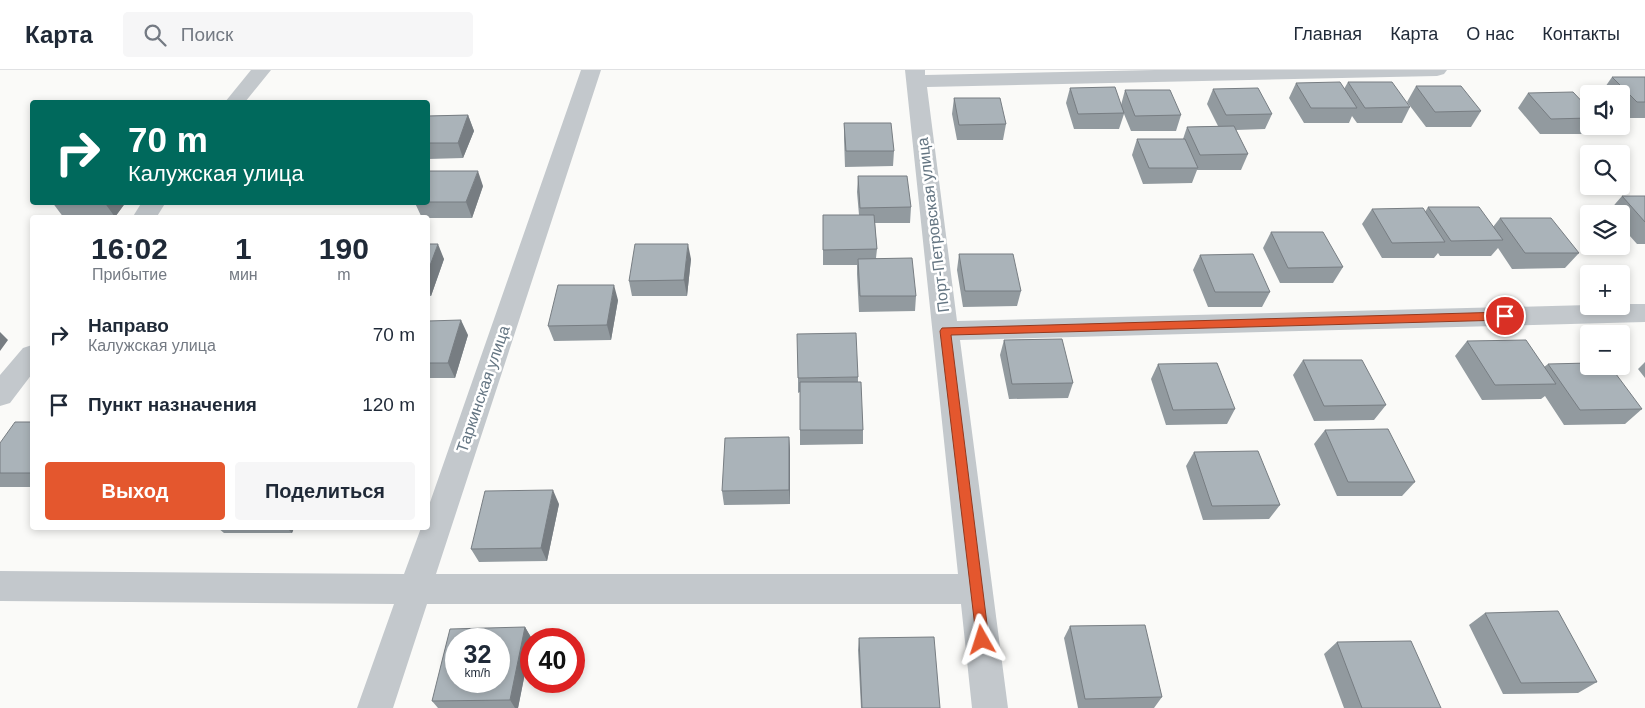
<!DOCTYPE html>
<html lang="ru">
<head>
<meta charset="utf-8">
<style>
	body { margin:0; font-family:Arial,sans-serif; background:#f6f6f7; color:#1f2937; height:100vh; display:flex; flex-direction:column; font-size:19px; white-space:nowrap }
	* { box-sizing:border-box; margin:0 }
	p { font-size:16px; color:#747a83 }
	.icon { flex:none; width:28px; height:28px; fill:none; stroke:currentColor; stroke-width:2; stroke-linecap:round; stroke-linejoin:round }
	.map { position:relative; flex:1; overflow:hidden }
	.drawer { position:absolute; left:30px; top:145px; width:400px; height:315px; display:flex; flex-direction:column; background:#fff; border-radius:5px; box-shadow:0 2px 8px #0003 }
	.drawer>* { flex:none }
	.top-card { position:absolute; left:30px; top:30px; width:400px; height:105px; border-radius:5px; box-shadow:0 2px 8px #0003; background:#00695c; color:#fff; overflow:hidden }
	.buttons { position:absolute; left:1580px; top:15px; display:grid; gap:10px }
	.buttons a { display:grid; place-items:center; width:50px; height:50px; border-radius:5px; background:#fff; box-shadow:0 2px 8px #0003; font-size:25px }
	.speed { position:absolute; left:445px; top:558px; display:flex; gap:10px; font-size:25px; font-weight:700; text-align:center }
	.speed>* { display:grid; place-content:center; width:65px; height:65px; border-radius:50%; background:#fff; box-shadow:0 2px 8px #0003; line-height:1 }
	.speed small { font-size:12px; font-weight:400 }
	.speed .limit { border:8px solid #d22; background:#fff; color:#111 }
	.pin { position:absolute; display:grid; place-items:center; width:42px; height:42px; color:#fff; margin:-21px; border:2px solid #fff; border-radius:50%; box-shadow:0 1px 5px #0007 }
	.me { position:absolute; width:55px; margin:-28px; rotate:354deg; stroke-linejoin:round; filter:drop-shadow(0 0 4px #0008) }
	.turn { display:flex; align-items:center; gap:18px; height:105px; padding:0 15px; font-size:22px }
	.turn .icon { width:65px; height:65px; stroke-width:2.5 }
	.turn b { display:block; font-size:35px; line-height:42px }
	.eta { display:flex; justify-content:space-evenly; align-items:center; height:85px; text-align:center }
	.eta b { font-size:30px; font-weight:600; line-height:35px }
	.action { display:flex; gap:10px; margin-top:auto; padding:10px 15px }
	.action a { flex:1; height:58px; border-radius:5px; background:#e4572e; color:#fff; font-size:20px; font-weight:600; line-height:58px; text-align:center }
	.action a+a { background:#f6f6f7; color:#1f2937 }
	ul { padding:0; list-style:none }
	li { display:flex; align-items:center; gap:15px; height:70px; padding:0 15px }
	li div { flex:1 }
	li b { display:block; font-size:19px }
	li em { font-style:normal }
	header { display:flex; align-items:center; gap:30px; box-sizing:border-box; height:70px; padding:0 25px; background:#fff; border-bottom:1px solid #e0e1e3 }
	header strong { font-size:24px }
	nav { display:flex; gap:28px; margin-inline-start:auto; font-size:18px }
	.search { width:350px; height:45px; background:#f6f6f7; display:flex; align-items:center; gap:12px; box-sizing:border-box; padding:0 18px; border-radius:5px; color:#747a83; font-size:19px }
	.map>svg:first-child { display:block }
	.lines { fill:none; stroke-linecap:round; stroke-linejoin:round }
	.minor { fill:#c3c8cc; fill-rule:evenodd }
	.wall { fill:#929a9f }
	.shaded-wall { fill:#777d82 }
	.building { fill:#aab3b9; stroke:#777d82; fill-rule:evenodd }
	.route { fill:#e4572e; stroke:#94391e }
	.labels { text-anchor:middle; dominant-baseline:central; stroke-width:5; stroke-linejoin:round; paint-order:stroke }
	.street-label { font-size:16px; fill:#657683; stroke:#fff }
</style>
</head>
<body>
<header>
<strong>Карта</strong>
<div class="search"><svg class="icon" aria-label="search" viewBox="0 0 24 24"><circle cx="10" cy="10" r="6"/><path d="M15 15l6 6"/></svg>Поиск</div>
<nav><a>Главная</a><a>Карта</a><a>О нас</a><a>Контакты</a></nav>
</header>
<div class="map">
<svg width="1645" height="638" viewBox="0 0 1645 638">
	<rect width="100%" height="100%" fill="#fafaf8"/>
	<g class="lines">
		<path class="minor" d="M251,0H271L245,32H225Z
			M581,0H601L436,504H958L905,0H925V5L1155,0H1447L1444,4L1437,6L927,17L957,251L1589,235L1621,236V234H1645V252L960,270L1008,638H972L961,534H427L393,638H357L394,534L0,531V501L404,504L421,458H428V438Z
			M142,132H166L156,148H132Z
			M32,275V304L10,333L0,336V305L23,278Z"/>
	</g>
	<path class="wall" d="M1612,7H1645V48H1625L1621,44V24H1602L1601,23Z
		M1348,12L1410,37L1402,53H1357L1352,46L1349,53H1304L1289,28L1296,13L1344,19Z
		M1416,16L1481,41L1471,57H1426L1407,32Z
		M1070,18L1121,35L1125,20L1181,45L1176,61H1131L1124,44L1119,59H1074L1066,33Z
		M1213,19L1272,44L1265,59L1236,60L1248,84L1241,100H1197L1192,113L1143,114L1132,85L1137,69H1183L1187,57L1218,56L1207,34Z
		M1528,23L1589,39V56H1591L1586,64H1540L1518,38Z
		M954,28L1006,54L1003,70H957L952,44Z
		M468,45L474,61L463,88L428,89V46Z
		M844,53L894,81L893,96L845,97L844,69Z
		M858,106L911,137L910,153H875L877,179L876,188L916,226L915,241L859,242L857,204V195H823V145H859L857,122Z
		M483,116L472,148H422L415,133Z
		M1622,126H1645V174H1637L1621,156V144H1611L1609,141Z
		M52,132H126L115,147L64,148Z
		M1428,137L1493,157L1500,148L1579,183L1565,198L1512,199L1498,178L1491,186H1440L1438,183L1434,188H1382L1362,154L1372,139L1425,142Z
		M1271,162L1343,197L1333,213H1280L1263,178Z
		M428,174L444,189L431,226H428Z
		M959,184L1021,221L1017,236L963,237L957,200Z
		M1200,185L1270,222L1262,237H1208L1193,200Z
		M691,189L687,226H632L629,211Z
		M618,230L611,270L554,271L548,256Z
		M428,251L468,265L455,308H428Z
		M1004,270L1073,313L1068,328L1009,329L1000,285Z
		M1467,271L1544,297L1548,294L1642,339L1625,354L1564,355L1545,326L1541,329L1482,330L1455,286Z
		M1303,290L1386,335L1374,350L1314,351L1293,305Z
		M1645,292V308L1638,299Z
		M1158,294L1235,339L1227,354L1166,355L1151,309Z
		M858,307V312L863,360V374L800,375V322L798,323V308Z
		M32,352V417H0V373Z
		M1325,360L1415,412L1402,426H1337L1314,374Z
		M789,367L790,381V434L724,435L722,421Z
		M1194,382L1280,435L1269,449L1203,450L1186,396Z
		M559,434L547,491L479,492L471,479Z
		M218,458H294L292,463H224Z
		M1485,543L1597,612L1578,623L1503,624L1469,555Z
		M1070,556L1162,627L1154,638H1078L1064,568Z
		M525,557L532,569L531,573L518,638H438L432,631Z
		M859,568L940,638H861L858,580Z
		M1337,572L1441,638H1344L1324,584Z"/>
	<path class="shaded-wall" d="M468,45L474,61L463,88L458,73Z
		M478,101L483,116L472,148L466,132Z
		M104,132H126L115,147Z
		M438,174L444,189L431,226L428,218V201Z
		M688,174L691,189L687,226L684,210Z
		M614,215L618,230L611,270L607,255Z
		M461,250L468,265L455,308L448,293Z
		M0,262L8,270L0,281Z
		M789,367L790,381V434L789,420Z
		M553,420L559,434L547,491L541,478Z
		M287,458H294L292,463Z
		M525,557L532,569L531,573L518,638H515L510,630Z"/>
	<path class="building" d="M1612,7H1645V32H1637Z
		M1340,12L1357,38H1311L1296,13Z
		M1348,12H1392L1410,37L1365,38Z
		M1416,16H1461L1481,41L1435,42Z
		M1115,17L1124,43L1078,44L1070,18Z
		M1258,18L1272,44L1226,45L1213,19Z
		M1125,20H1170L1181,45L1135,46Z
		M1573,22L1589,39V48L1551,49L1528,23Z
		M954,28H1000L1006,54L959,55Z
		M468,45L458,73H428V46Z
		M844,53H891L894,81H846Z
		M1234,56L1248,84L1200,85L1187,57Z
		M1137,69H1185L1198,98H1149Z
		M428,101H478L466,132H428Z
		M858,106H907L911,137L860,138Z
		M1622,126H1645V152Z
		M1428,137H1479L1503,170L1451,171Z
		M1423,138L1445,172L1392,173L1372,139Z
		M823,145H874L877,179L823,180Z
		M1500,148H1551L1579,183H1525Z
		M1271,162H1323L1343,197L1288,198Z
		M428,174H438L428,201Z
		M635,174H688L684,210L629,211Z
		M959,184H1013L1021,221H965Z
		M1253,184L1270,222H1215L1200,185Z
		M912,188L916,226H860L858,189Z
		M558,215H614L607,255L548,256Z
		M461,250L448,293H428V251Z
		M856,263L858,307L798,308L797,264Z
		M1062,269L1073,313L1012,314L1004,270Z
		M1526,270L1556,314L1495,315L1467,271Z
		M1303,290H1362L1386,335L1324,336Z
		M1217,293L1235,339L1173,340L1158,294Z
		M1589,293V296H1610L1642,339L1580,340L1548,294Z
		M800,312H861L863,360H800Z
		M15,352H32V403H0V373Z
		M1388,359L1415,412H1348L1325,360Z
		M789,367V420L722,421L725,368Z
		M1258,381L1280,435L1212,436L1194,382Z
		M553,420L541,478L471,479L485,421Z
		M1558,541L1597,612L1521,613L1485,543Z
		M1145,555L1162,627L1085,629L1070,556Z
		M525,557L510,630L432,631L450,559ZM456,569H499V611H456Z
		M934,567L940,638H862L859,568Z
		M1411,571L1441,638H1362L1337,572Z"/>
	<path class="route" d="M1505,242L1510,246L1505,250L951,265L989,570L987,574L982,576L977,574L940,261L942,258Z"/>
	<g class="labels">
		<g class="street-label">
			<text transform="translate(933 155) rotate(-97)">Порт-Петровская улица</text>
			<text transform="translate(483 319) rotate(-71)">Таркинская улица</text>
		</g>
	</g>
</svg>
<div class="buttons">
<a><svg class="icon" aria-label="sound" viewBox="0 0 24 24"><path d="M4 9h4l5-4v14l-5-4H4zM17 9q2 3 0 6"/></svg></a>
<a><svg class="icon" aria-label="search" viewBox="0 0 24 24"><circle cx="10" cy="10" r="6"/><path d="M15 15l6 6"/></svg></a>
<a><svg class="icon" aria-label="layers" viewBox="0 0 24 24"><path d="M12 4l9 5-9 5-9-5zM3 14l9 5 9-5"/></svg></a>
<a>+</a>
<a>−</a>
</div>
<div class="speed"><div>32<small>km/h</small></div><div class="limit">40</div></div>
<div class="pin" style="left:1505px;top:246px;background:#d93025"><svg class="icon" aria-label="arrive" viewBox="0 0 24 24"><path d="M6 21V4h12l-3 4 3 4H6"/></svg></div>
<svg class="me" style="left:982px;top:570px" viewBox="-20 -20 40 40"><path d="M0-17L14 15 0 8-14 15z" fill="#e4572e" stroke="#fff" stroke-width="4"/></svg>
<div class="top-card">
<div class="turn"><svg class="icon" aria-label="right" viewBox="0 0 24 24"><path d="M7 20v-9h11M14 6l5 5-5 5"/></svg><div><b>70 m</b>Калужская улица</div></div>
</div>
<section class="drawer">
<div class="eta">
<div><b>16:02</b><p>Прибытие</p></div>
<div><b>1</b><p>мин</p></div>
<div><b>190</b><p>m</p></div>
</div>
<ul>
<li><svg class="icon" aria-label="right" viewBox="0 0 24 24"><path d="M7 20v-9h11M14 6l5 5-5 5"/></svg><div><b>Направо</b><p>Калужская улица</p></div><em>70 m</em></li>
<li><svg class="icon" aria-label="arrive" viewBox="0 0 24 24"><path d="M6 21V4h12l-3 4 3 4H6"/></svg><div><b>Пункт назначения</b></div><em>120 m</em></li>
</ul>
<div class="action"><a>Выход</a><a>Поделиться</a></div>
</section>
</div>
</body>
</html>
